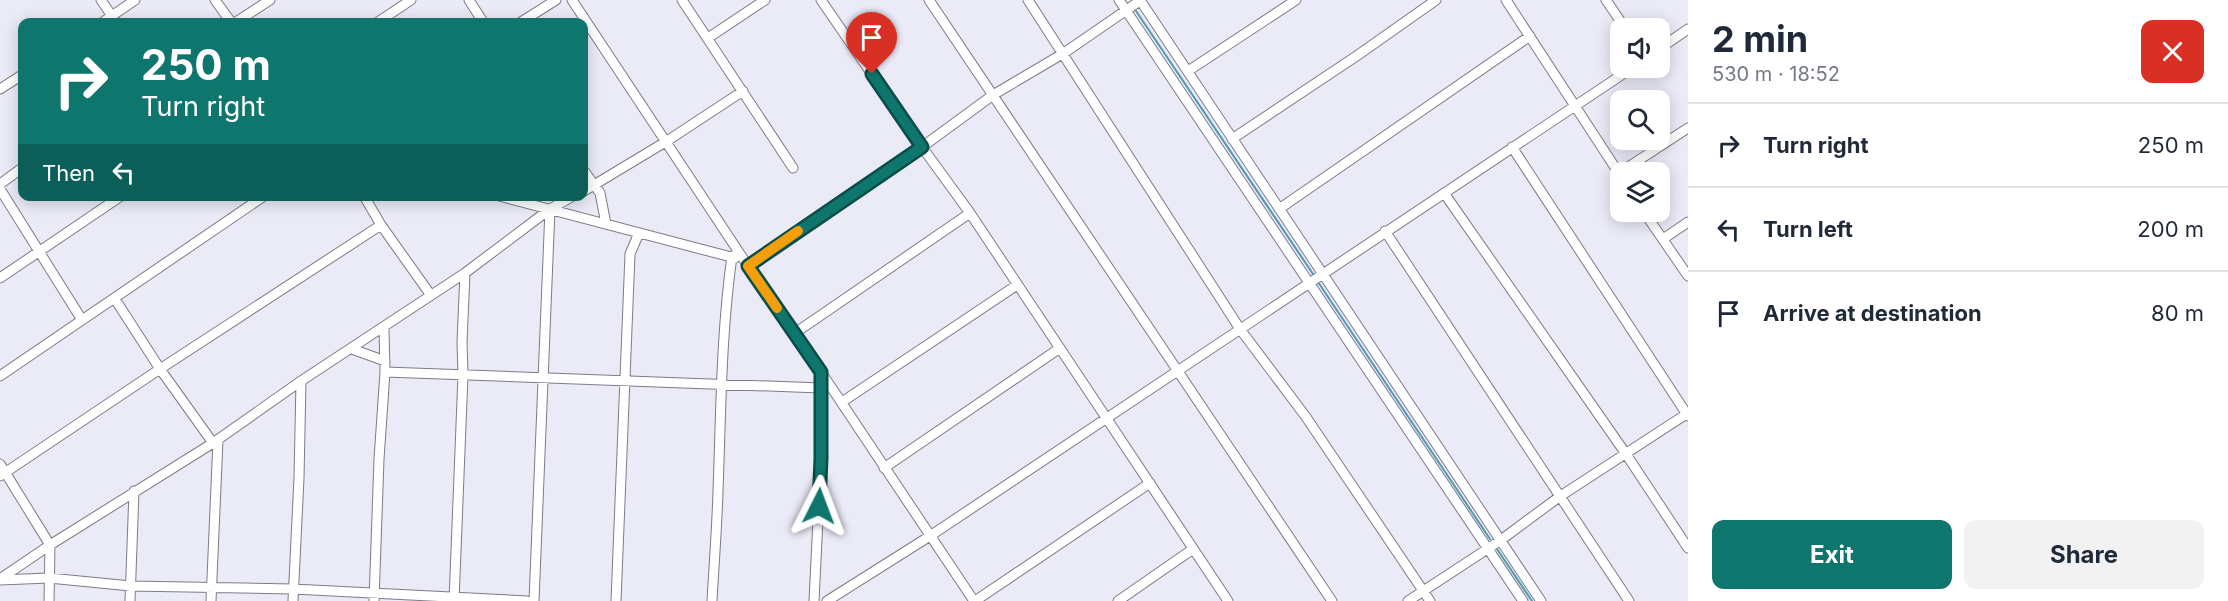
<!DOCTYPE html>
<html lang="en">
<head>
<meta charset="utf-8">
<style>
	body { margin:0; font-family:Inter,sans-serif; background:#f2f2f3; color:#1f2937; height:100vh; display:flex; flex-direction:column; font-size:22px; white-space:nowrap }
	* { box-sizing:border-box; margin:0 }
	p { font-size:20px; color:#747a83 }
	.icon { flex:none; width:33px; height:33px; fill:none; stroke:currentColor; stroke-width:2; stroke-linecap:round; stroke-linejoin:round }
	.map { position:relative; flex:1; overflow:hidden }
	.sheet { display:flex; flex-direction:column; background:#fff; width:540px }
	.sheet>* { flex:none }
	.top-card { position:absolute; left:18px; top:18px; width:570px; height:183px; border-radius:12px; box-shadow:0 3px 15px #0003; background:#0f766e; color:#fff; overflow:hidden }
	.tools { position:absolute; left:1610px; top:18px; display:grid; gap:12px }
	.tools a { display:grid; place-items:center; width:60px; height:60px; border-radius:12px; background:#fff; box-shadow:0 3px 15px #0003; font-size:30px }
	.pin { position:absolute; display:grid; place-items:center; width:51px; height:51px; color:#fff; margin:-62px -26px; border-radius:50% 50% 50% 0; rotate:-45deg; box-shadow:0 0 6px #0007 }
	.pin .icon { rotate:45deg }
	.me { position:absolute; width:66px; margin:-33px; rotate:3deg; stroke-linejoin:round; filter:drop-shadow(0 0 4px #0008) }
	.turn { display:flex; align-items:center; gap:21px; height:126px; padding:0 24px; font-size:27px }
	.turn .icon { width:78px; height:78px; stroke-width:2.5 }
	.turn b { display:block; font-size:42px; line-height:51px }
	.then { display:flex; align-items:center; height:57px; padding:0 24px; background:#0003; gap:12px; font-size:22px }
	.round { display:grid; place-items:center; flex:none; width:63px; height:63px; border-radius:12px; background:#f2f2f3 }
	.headline { display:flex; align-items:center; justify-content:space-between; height:102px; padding:0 24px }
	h1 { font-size:36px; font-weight:700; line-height:45px }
	.cta { display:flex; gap:12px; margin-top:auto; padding:12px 24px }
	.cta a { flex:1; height:69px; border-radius:12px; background:#0f766e; color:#fff; font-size:24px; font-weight:700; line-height:69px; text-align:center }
	.cta a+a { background:#f2f2f3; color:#1f2937 }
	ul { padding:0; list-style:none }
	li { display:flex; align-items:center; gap:18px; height:84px; padding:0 24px; border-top:2px solid #e0e1e3 }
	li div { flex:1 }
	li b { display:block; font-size:22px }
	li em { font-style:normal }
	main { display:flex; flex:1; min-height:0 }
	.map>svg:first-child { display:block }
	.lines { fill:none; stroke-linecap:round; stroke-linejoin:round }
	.stream { stroke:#5199b4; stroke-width:2 }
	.minor-casing { stroke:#7c7c87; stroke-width:11 }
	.minor { stroke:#fff; stroke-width:9 }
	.route-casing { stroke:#0a4d48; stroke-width:15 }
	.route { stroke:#0f766e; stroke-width:10 }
	.slow { stroke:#f59e0b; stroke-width:10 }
</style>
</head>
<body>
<main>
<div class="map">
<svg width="1688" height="601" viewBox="0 0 1688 601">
	<rect width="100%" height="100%" fill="#eaebf7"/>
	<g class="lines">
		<path class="stream" d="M1134,8L1315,277
			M1318,282L1490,539
			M1497,549L1532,601"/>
		<g class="minor-casing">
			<path id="minor" d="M101,0L116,22
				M215,0L231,22
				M469,0L483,22
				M572,0L748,266L795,333L974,601
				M682,0L793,168
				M821,0L922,147L970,213L1228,601
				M929,0L1332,601
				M1028,0L1240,329L1306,417L1430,601
				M1119,0L1523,601
				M1140,0L1541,601
				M1506,0L1620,175
				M1606,0L1625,28
				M103,22L135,0
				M236,22L270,0
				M378,22L411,0
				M521,22L556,0
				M708,38L765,0
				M1659,49L1688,29
				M1188,71L1296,0
				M0,89L22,75
				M1232,139L1358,55L1436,0
				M1512,147L1688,416
				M584,171L600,193L606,224
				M1619,173L1688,128
				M0,184L22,168
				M0,189L82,320
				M584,191L667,141L743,91
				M1444,193L1626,454L1688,548
				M364,196L381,225L430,294
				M499,196L735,258
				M1279,209L1530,36
				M1644,212L1688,276
				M1385,231L1629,601
				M1663,239L1688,222
				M748,266L922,147L993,95L1064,53L1141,0
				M0,278L121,196
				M115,299L160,369L213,443
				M795,333L970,213
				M352,349L385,361
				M385,372L821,388
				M0,376L264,196
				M842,402L1017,285
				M0,464L50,545L49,601
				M884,468L1060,348
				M0,476L160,369L381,225
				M0,579L50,545L213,443L301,381L465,273L550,209L573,196
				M0,580L49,578L131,586L293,589L527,601
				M130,601L134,491
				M211,601L218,440
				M293,601L299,478L301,381
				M374,601L379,459L385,372L384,328
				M454,601L463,375L462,342L465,273
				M534,601L550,209
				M616,601L630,254L639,233
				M712,601C714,564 717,527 718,491C721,412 721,334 732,256
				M814,601L821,458V385
				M827,601L930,536L1632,68
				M975,601L1150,483
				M1118,601L1193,549
				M1408,601L1501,540L1559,497L1688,413"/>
		</g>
		<use href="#minor" class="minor"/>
	</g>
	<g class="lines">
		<g class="route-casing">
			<path id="route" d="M819,506L821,458V372L748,266L922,147L872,74"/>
		</g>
		<use href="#route" class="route"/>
		<path class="slow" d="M777,308L748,266L798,231"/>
	</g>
</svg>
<div class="tools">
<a><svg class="icon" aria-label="sound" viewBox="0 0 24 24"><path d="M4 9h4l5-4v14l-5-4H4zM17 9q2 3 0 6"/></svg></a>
<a><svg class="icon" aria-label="search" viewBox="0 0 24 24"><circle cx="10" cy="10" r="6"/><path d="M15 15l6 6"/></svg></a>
<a><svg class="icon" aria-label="layers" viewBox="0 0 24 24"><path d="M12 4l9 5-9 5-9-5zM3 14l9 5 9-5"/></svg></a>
</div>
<div class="pin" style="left:872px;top:74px;background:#d93025"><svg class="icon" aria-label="arrive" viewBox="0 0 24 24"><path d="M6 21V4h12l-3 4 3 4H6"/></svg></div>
<svg class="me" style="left:819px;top:506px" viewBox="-20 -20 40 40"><path d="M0-17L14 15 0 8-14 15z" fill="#0f766e" stroke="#fff" stroke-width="4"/></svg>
<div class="top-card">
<div class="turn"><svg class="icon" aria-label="right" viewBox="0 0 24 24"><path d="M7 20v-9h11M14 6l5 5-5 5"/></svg><div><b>250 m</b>Turn right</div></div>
<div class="then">Then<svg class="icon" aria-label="left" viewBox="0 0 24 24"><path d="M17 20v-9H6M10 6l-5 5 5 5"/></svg></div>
</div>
</div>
<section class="sheet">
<div class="headline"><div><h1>2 min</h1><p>530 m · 18:52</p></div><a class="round" style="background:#d93025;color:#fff"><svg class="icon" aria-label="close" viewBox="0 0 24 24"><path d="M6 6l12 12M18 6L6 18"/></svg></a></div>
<ul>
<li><svg class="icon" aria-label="right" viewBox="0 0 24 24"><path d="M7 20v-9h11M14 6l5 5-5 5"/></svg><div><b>Turn right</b></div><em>250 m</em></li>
<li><svg class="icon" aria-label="left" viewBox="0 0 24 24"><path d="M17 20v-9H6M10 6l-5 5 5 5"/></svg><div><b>Turn left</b></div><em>200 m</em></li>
<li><svg class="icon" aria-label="arrive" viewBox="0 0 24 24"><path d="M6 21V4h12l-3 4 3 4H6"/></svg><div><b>Arrive at destination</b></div><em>80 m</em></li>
</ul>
<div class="cta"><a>Exit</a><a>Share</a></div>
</section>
</main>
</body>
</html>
